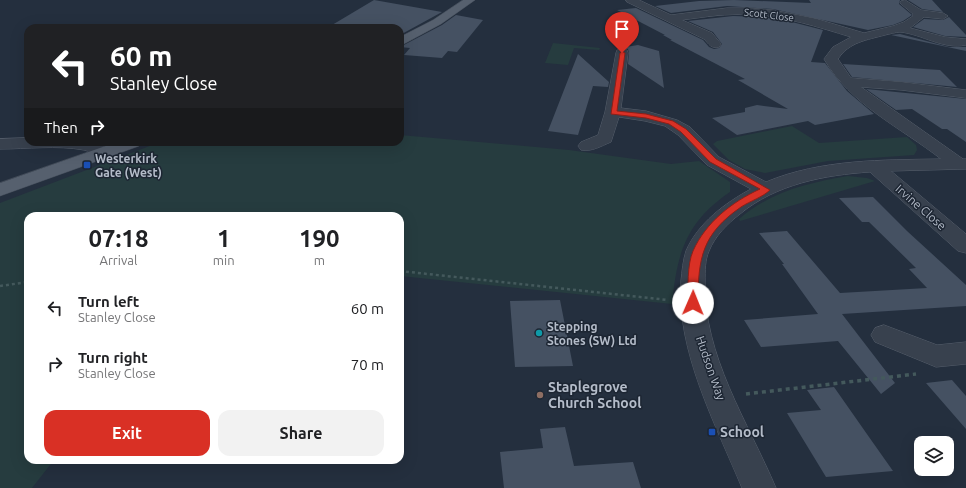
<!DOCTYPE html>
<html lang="en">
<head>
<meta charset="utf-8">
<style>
	body { margin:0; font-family:Ubuntu,sans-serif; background:#f2f2f2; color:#202124; height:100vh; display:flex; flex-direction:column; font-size:15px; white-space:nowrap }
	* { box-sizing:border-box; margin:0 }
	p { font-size:13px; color:#757577 }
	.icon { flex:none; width:22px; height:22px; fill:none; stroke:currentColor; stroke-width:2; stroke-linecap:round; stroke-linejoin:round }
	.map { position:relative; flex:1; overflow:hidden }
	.panel { position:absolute; left:24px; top:212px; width:380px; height:252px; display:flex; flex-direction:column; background:#fff; border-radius:12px; box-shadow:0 4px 16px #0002 }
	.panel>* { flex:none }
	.hud { position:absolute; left:24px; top:24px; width:380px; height:122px; border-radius:12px; box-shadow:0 4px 16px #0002; background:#202124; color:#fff; overflow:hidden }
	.tools { position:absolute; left:914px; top:436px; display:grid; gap:8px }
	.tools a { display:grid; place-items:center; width:40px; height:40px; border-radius:8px; background:#fff; box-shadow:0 4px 16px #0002; font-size:20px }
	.pin { position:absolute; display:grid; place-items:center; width:34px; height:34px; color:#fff; margin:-41px -17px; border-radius:50% 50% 50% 0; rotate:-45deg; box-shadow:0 0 4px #0007 }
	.pin .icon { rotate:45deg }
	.me { position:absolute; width:44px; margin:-22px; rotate:1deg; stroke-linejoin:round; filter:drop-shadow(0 0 3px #0008) }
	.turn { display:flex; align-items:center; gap:14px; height:84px; padding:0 20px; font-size:18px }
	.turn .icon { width:52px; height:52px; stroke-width:2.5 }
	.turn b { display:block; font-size:28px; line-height:34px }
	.then { display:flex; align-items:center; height:38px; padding:0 20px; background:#0003; gap:8px; font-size:15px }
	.eta { display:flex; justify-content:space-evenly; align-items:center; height:68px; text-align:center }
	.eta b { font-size:24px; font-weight:600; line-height:28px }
	.primary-button { display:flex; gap:8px; margin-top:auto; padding:8px 20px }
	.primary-button a { flex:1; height:46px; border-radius:12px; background:#d93025; color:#fff; font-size:16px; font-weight:600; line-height:46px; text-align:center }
	.primary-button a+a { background:#f2f2f2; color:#202124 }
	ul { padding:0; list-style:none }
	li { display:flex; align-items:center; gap:12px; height:56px; padding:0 20px }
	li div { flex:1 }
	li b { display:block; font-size:15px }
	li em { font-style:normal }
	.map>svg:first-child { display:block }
	.green { fill:#263c3f }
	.building { fill:#455162 }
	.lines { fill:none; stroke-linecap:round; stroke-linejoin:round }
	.minor-casing { stroke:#565f6c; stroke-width:1 }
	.primary-casing { stroke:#414a57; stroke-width:1 }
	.path-far1 { stroke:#44595c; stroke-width:2.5; stroke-dasharray:3 3; stroke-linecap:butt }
	.path { stroke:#44595c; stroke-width:3.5; stroke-dasharray:4 4; stroke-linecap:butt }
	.minor { fill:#38414e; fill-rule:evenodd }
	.primary { fill:#56606e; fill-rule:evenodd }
	.route { fill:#d93025; stroke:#8d1f18 }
	.transit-dot { fill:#1a4fb4; stroke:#1d2633; stroke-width:1.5 }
	.culture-dot { fill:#0f9aa8; stroke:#1d2633; stroke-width:1.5 }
	.education-dot { fill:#8d6e63; stroke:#1d2633; stroke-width:1.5 }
	.labels { text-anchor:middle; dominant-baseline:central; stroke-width:3; stroke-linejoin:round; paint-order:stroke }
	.far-street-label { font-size:10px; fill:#b4bcc9; stroke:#1d2633 }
	.poi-label { font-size:12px; font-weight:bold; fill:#b4bcc9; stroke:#1d2633; text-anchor:start }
	.street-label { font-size:12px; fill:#b4bcc9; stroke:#1d2633 }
	.near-poi-label { font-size:14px; font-weight:bold; fill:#b4bcc9; stroke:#1d2633; text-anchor:start }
</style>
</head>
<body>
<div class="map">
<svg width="966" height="488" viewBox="0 0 966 488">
	<rect width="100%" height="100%" fill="#242f3e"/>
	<path class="green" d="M553,43L600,48L599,50L574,48L568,65L545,63Z
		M792,126L819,143L907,137L916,145L917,150L914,155L828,161L765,173L745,169L729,160L713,144L717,141Z
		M400,135L569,150L671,164L699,161L730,182V192C686,222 677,253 672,304L400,276V216H28V460H54L32,488H0V203L160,142H400Z
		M848,176L867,178L875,181L740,221L739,219C770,192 807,183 848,176Z"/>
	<path class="building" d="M374,0L442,12L400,35V28H327Z
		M734,0L811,3L809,0H900L899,4L912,15L903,21L893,25L868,30L773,9L727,6L671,13L655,6L699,1Z
		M908,0H932L943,12L922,9Z
		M636,8L703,40L709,47L714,49L719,48L722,44L713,32L688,21L733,16L763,17L788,21L823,30L811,62L825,63L847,91L874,114L815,125L808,121L737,135L712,118L745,112V108L757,105L788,109L738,80L745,79L670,40H672L663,35H665L617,10Z
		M456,15L483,20L457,52L448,51L442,58L404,55L410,48L400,47L442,25Z
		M949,17L966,35V37L945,36L913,27L924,19L943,20Z
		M900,34L949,47H966V51L891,35Z
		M638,45L659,51L664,88L628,64L629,53L628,49L619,48Z
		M578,54L609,82L608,87L593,86L578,135L548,131Z
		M843,64L940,70L957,87L852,77Z
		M866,89L966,99V142L947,129H942L912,109L896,110Z
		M873,197L907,231L966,285V306L842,314L895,383L881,394L838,341L761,347L744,320L818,314L782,264H784L759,233L787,231L840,293L927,288L909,269L916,268L869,222H862L839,198Z
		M560,300L573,366L515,367L510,301Z
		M952,380L966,396V429L926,383Z
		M834,387L869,437L893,471L826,477L787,413L821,410L807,390Z
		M565,427L574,466L633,462L641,488H504L500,452L543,448L540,429Z"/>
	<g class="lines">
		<g class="minor-casing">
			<path id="minor" d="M626,0H639L671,15L727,8H749L773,10L817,19L864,33L893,26L904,22L913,16V14L900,3L901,1L905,0L921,10L943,13L948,16L943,19L924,17L910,28L945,37L966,39V45C943,50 922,34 900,32C896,32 890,34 885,35C867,40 849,42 838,59L851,78L901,82L966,90V98L901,90L861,87L963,159H966V169L891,171L966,234V253L958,251L870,172C825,175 776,184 740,214C727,224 715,236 709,251C705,260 705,271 705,281C703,355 748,422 776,488H742C716,425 676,351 681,281C682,271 683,260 686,251C698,223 725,203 751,189L707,165L678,135L665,126L645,121L619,117L611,142C601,146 592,152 581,150L578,146L581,142L598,135L605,112L616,53L617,50H627L628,53L621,108L646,111L677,120L690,127L719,157L766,182C821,159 883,160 941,159C900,127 851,105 824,59L833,47L851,37C818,27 785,16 750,15C727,13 705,17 682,20L712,33L721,44L719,47C711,49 709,44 704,39L627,2Z
				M28,138V142H97L109,153L106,157C92,160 94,152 84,150C57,145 27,149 0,149V139Z
				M884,325L937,345L966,342V364L936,367L875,342L871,335L875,328Z"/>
		</g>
		<g class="primary-casing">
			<path id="primary" d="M463,0H475L441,24L400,46V37L433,20Z
				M117,142H142L139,146L0,196V183Z"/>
		</g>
		<path class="path-far1" d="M400,271L668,300
			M0,286L28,282"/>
		<path class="path" d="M746,394L916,374"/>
		<use href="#minor" class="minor"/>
		<use href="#primary" class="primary"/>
	</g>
	<path class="route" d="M622,51L625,53L617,111L646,114L673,121L686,129L716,159L770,190C763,197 750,201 741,207C702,234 698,258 698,303L697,306H689L688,303C688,288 687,265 693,251C706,222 732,202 760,189L710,162L681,132L669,124L646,118L611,114L620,53Z"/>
	<g class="transit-dot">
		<rect x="83" y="161" width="8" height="8" rx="2"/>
		<rect x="708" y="428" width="8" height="8" rx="2"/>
	</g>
	<circle class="culture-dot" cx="539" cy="333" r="4"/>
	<circle class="education-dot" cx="540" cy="395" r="4"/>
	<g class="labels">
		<g class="far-street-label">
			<text transform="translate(769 15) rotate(7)">Scott Close</text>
		</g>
		<g class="poi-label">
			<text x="95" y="158">Westerkirk<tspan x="95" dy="14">Gate (West)</tspan></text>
			<text x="547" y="326">Stepping<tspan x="547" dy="14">Stones (SW) Ltd</tspan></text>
		</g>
		<g class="street-label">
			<text transform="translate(921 207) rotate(41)">Irvine Close</text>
			<text transform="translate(711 368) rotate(71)">Hudson Way</text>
		</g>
		<g class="near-poi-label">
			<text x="548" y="387">Staplegrove<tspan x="548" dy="16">Church School</tspan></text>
			<text x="720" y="432">School</text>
		</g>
	</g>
</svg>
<div class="tools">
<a><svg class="icon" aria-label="layers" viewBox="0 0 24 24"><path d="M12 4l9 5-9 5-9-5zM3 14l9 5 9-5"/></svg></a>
</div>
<div class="pin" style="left:622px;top:53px;background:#d93025"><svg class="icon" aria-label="arrive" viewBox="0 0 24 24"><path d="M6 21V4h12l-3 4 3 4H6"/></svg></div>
<svg class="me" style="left:693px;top:303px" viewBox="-20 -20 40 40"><circle r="19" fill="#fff"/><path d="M0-13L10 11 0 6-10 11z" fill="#d93025"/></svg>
<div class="hud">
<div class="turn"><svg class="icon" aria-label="left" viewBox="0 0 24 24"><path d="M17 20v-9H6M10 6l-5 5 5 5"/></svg><div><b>60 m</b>Stanley Close</div></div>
<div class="then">Then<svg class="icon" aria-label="right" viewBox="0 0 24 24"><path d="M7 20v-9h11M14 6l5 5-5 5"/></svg></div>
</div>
<section class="panel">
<div class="eta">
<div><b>07:18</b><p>Arrival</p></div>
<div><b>1</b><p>min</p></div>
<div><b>190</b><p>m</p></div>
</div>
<ul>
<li><svg class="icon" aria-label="left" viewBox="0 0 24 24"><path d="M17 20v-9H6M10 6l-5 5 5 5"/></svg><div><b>Turn left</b><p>Stanley Close</p></div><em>60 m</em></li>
<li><svg class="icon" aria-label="right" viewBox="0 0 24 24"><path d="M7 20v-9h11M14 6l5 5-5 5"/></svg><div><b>Turn right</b><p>Stanley Close</p></div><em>70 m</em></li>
</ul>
<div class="primary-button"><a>Exit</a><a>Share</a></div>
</section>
</div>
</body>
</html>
